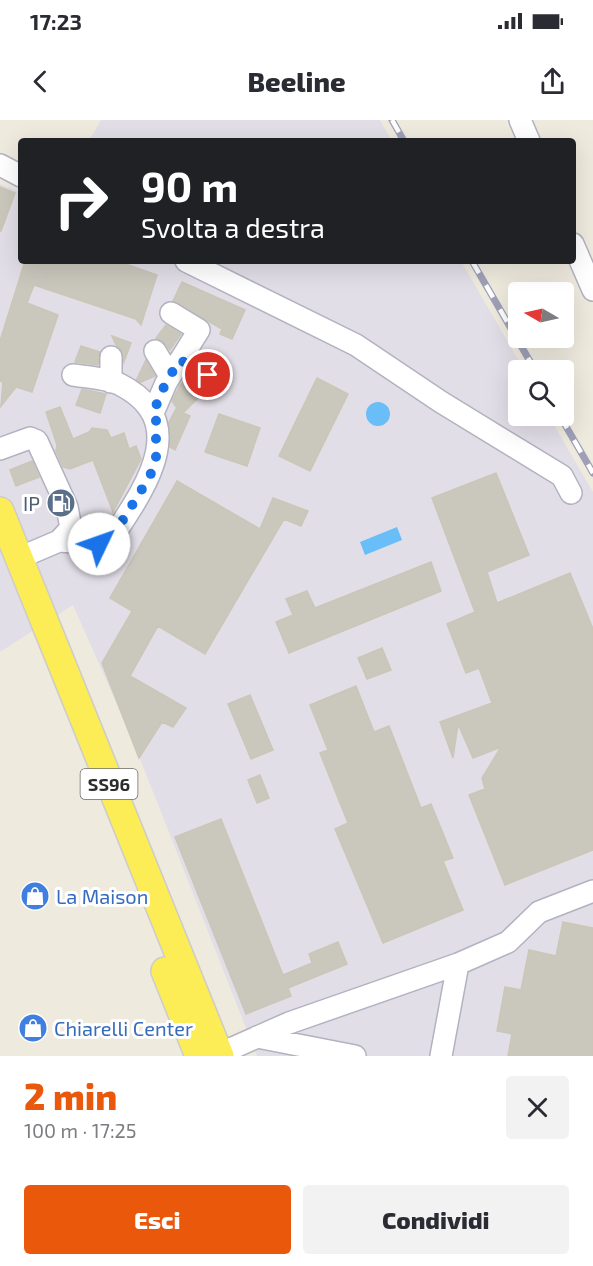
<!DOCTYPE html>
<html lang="it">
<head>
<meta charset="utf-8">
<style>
	body { margin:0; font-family:"Exo 2",sans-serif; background:#f2f2f3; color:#2b2b33; height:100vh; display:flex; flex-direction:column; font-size:22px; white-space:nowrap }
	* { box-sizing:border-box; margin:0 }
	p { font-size:20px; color:#7c7c81 }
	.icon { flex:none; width:33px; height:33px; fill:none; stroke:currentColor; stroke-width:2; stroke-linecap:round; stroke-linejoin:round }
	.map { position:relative; height:936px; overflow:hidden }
	.side { display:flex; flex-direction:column; background:#fff; flex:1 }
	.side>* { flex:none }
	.guide { position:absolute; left:18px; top:18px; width:558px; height:126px; border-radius:6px; box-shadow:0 6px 24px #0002; background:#202124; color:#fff; overflow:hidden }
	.needle { width:39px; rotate:279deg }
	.controls { position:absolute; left:508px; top:162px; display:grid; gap:12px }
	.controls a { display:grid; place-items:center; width:66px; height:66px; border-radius:6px; background:#fff; box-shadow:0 6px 24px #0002; font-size:30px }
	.pin { position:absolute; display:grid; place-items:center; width:51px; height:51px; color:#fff; margin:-26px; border:3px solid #fff; border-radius:50%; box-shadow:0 2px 6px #0007 }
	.me { position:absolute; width:66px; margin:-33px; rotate:48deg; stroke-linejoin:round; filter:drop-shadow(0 0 4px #0008) }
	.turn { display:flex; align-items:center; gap:21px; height:126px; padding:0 24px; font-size:27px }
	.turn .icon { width:78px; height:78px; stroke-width:2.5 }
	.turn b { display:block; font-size:42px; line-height:51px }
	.round { display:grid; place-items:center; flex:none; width:63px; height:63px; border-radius:6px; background:#f2f2f3 }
	.head { display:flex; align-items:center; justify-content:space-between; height:102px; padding:0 24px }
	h1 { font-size:36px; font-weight:800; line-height:45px; color:#ea580c }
	.cta { display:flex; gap:12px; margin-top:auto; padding:12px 24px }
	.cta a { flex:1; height:69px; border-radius:6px; background:#ea580c; color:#fff; font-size:24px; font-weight:800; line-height:69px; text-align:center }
	.cta a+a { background:#f2f2f3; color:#2b2b33 }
	.status { display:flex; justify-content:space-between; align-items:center; height:42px; padding:0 30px; background:#fff; direction:ltr }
	.status svg { height:16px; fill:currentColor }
	header { display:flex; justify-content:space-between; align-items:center; height:78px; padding:0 24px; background:#fff; font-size:27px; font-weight:800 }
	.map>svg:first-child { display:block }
	.industrial { fill:#e2dee7 }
	.water { fill:#69bef8 }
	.building { fill:#cac7bd; stroke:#cbc6b7; stroke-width:1.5 }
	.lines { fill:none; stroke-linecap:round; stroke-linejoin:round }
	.minor-casing { stroke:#b2b2c1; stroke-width:24 }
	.major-casing { stroke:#ccc; stroke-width:30 }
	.minor { stroke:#fff; stroke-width:21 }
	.major { stroke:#fcec56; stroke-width:27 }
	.rail-casing { stroke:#9fa0b8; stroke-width:7 }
	.rail { stroke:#fff; stroke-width:4.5; stroke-dasharray:14; stroke-linecap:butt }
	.route { stroke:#1a73e8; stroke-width:10; stroke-dasharray:0 18 }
	.labels { text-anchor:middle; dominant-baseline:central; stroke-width:6; stroke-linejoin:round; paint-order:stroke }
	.shield { fill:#fff; stroke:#6b6b6b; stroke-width:1.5 }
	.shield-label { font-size:18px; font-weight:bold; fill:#2c2c2c }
	.service-label { font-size:20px; fill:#4e5e75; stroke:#fff; text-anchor:end }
	.shop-label { font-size:20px; fill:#366cbe; stroke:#fff; text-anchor:start }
</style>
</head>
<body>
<div class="status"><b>17:23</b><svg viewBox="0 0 49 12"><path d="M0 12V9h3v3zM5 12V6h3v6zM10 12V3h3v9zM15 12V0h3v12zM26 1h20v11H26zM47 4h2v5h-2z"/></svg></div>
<header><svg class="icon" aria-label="back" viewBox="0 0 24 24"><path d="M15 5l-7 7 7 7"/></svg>Beeline<svg class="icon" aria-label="share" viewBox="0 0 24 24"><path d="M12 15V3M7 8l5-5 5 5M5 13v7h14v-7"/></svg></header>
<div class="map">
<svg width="593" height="936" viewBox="0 0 593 936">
	<rect width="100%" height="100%" fill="#efeade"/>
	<path class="industrial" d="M101,0H380L392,21H89Z
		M0,64L21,72V141H461L524,250H519V296H549L593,372V936H257L133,621L73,485L0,532Z"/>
	<path class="water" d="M366 294a12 12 0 1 1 24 0a12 12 0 1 1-24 0Z
		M397,407L402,420L365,435L360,422Z"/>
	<path class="building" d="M0,67L15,73L1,111H0Z
		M25,141H117L157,155L141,205L136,199L34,165L27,183L58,195L32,272L16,267L1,286L3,262L0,261V221Z
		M182,162L245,190L232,219L220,214L222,209L173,181Z
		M166,205L181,214L170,230L162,220L156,218Z
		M112,216L131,223L124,242L122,231L116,225Z
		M81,226L100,232L98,245L75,242Z
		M146,240L155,256L139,263L136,261Z
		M317,258L348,274L310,351L279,336Z
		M188,259L203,273L183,293L190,296L175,330L170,327L168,304L176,289L179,291L172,281L180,265Z
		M82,269L106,274L100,293L76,285Z
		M60,287L73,319L89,312L92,308L107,310L111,318L124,313L129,329L136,326L141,339L113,392L93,340L70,349L63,347L56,331L57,325L46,292Z
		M219,294L260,308L247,346L205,332Z
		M32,341L39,357L16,366L10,350Z
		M496,353L529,435L487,452L497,483L570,453L593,509V730L505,765L469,675L485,669L482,658L501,627L473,638L458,604L453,638L440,602L492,583L479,548L466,553L447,504L475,492L432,378Z
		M177,361L260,409L273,378L308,391L301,406L284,399L205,534L158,506L130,556L186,588L173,607L162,602L139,638L102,543L132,491L110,478Z
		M431,442L441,471L289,533L276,502L293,495L286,479L307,471L315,488Z
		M382,528L391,550L367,559L358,538Z
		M356,566L374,612L389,606L421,688L431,684L453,738L443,741L463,790L383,823L335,709L348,703L320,633L328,630L310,585Z
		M250,575L273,630L251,639L228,584Z
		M260,655L269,678L257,683L248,660Z
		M221,699L283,855L312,843L309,834L338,822L347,844L288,868L291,876L246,894L175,717Z
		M563,802L593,808V936H508L512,914L497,911L505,867L521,870L529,830L556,836Z"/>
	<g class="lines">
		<g class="minor-casing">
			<path id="minor" d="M520,0L529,21
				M0,45L21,56
				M573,124L593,170
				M186,141L356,225L441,282L562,356L571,373
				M155,231L170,256
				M180,240L208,255
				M111,262V237
				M153,293L166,263L199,210L171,193
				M0,329L30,318L37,321L67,387L71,408L59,421
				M19,438L59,421L99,424L110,421C142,372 195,302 119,264C106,258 87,257 73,255
				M257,917L355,936
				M219,934L289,903L458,844L508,822L539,792L593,771
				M441,936L458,844"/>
		</g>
		<g class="major-casing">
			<path id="major" d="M0,391L220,936
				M165,851L199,936"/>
		</g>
		<use href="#minor" class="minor"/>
		<use href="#major" class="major"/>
		<g class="rail-casing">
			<path id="rail" d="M392,0L404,21
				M472,141L535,250
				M560,296L593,353"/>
		</g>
		<use href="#rail" class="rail"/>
	</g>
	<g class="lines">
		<path class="route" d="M99,424L110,421L150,356L156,339V298L153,293L166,262L180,240L208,255"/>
	</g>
	<defs>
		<g id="fuel-disc" transform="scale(1.5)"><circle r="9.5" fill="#5c6f8a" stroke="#fff"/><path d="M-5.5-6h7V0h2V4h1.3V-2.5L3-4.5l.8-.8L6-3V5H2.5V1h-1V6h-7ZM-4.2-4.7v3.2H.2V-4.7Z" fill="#fff"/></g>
		<g id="shop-disc" transform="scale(1.5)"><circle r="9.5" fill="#3f7fe0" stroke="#fff"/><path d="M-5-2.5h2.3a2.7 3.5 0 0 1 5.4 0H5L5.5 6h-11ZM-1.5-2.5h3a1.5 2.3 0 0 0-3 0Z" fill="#fff"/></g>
	</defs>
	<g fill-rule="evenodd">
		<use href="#fuel-disc" x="61" y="383"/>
		<use href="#shop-disc" x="35" y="776"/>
		<use href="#shop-disc" x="33" y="908"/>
	</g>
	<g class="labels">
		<rect class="shield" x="80.5" y="649" width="57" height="30" rx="4.5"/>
		<g class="shield-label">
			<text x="109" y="664">SS96</text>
		</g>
		<g class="service-label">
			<text x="40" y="383">IP</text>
		</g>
		<g class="shop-label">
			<text x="56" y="776">La Maison</text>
			<text x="54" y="908">Chiarelli Center</text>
		</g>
	</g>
</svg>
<div class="controls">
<a><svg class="needle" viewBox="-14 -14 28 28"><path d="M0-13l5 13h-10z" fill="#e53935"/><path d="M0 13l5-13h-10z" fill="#7c7c81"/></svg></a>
<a><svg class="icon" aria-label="search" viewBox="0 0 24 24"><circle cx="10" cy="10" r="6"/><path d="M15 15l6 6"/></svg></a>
</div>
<div class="pin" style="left:208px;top:255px;background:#d93025"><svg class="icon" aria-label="arrive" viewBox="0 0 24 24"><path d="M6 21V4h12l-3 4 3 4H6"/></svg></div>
<svg class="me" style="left:99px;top:424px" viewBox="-20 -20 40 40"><circle r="19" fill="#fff"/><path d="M0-13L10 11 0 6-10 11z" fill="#1a73e8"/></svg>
<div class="guide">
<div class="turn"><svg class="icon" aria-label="right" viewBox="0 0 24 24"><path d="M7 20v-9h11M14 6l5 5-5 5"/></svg><div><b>90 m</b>Svolta a destra</div></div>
</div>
</div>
<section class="side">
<div class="head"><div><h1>2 min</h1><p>100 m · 17:25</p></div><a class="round"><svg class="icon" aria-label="close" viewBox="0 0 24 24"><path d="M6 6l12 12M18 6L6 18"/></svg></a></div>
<div class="cta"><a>Esci</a><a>Condividi</a></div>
</section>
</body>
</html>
